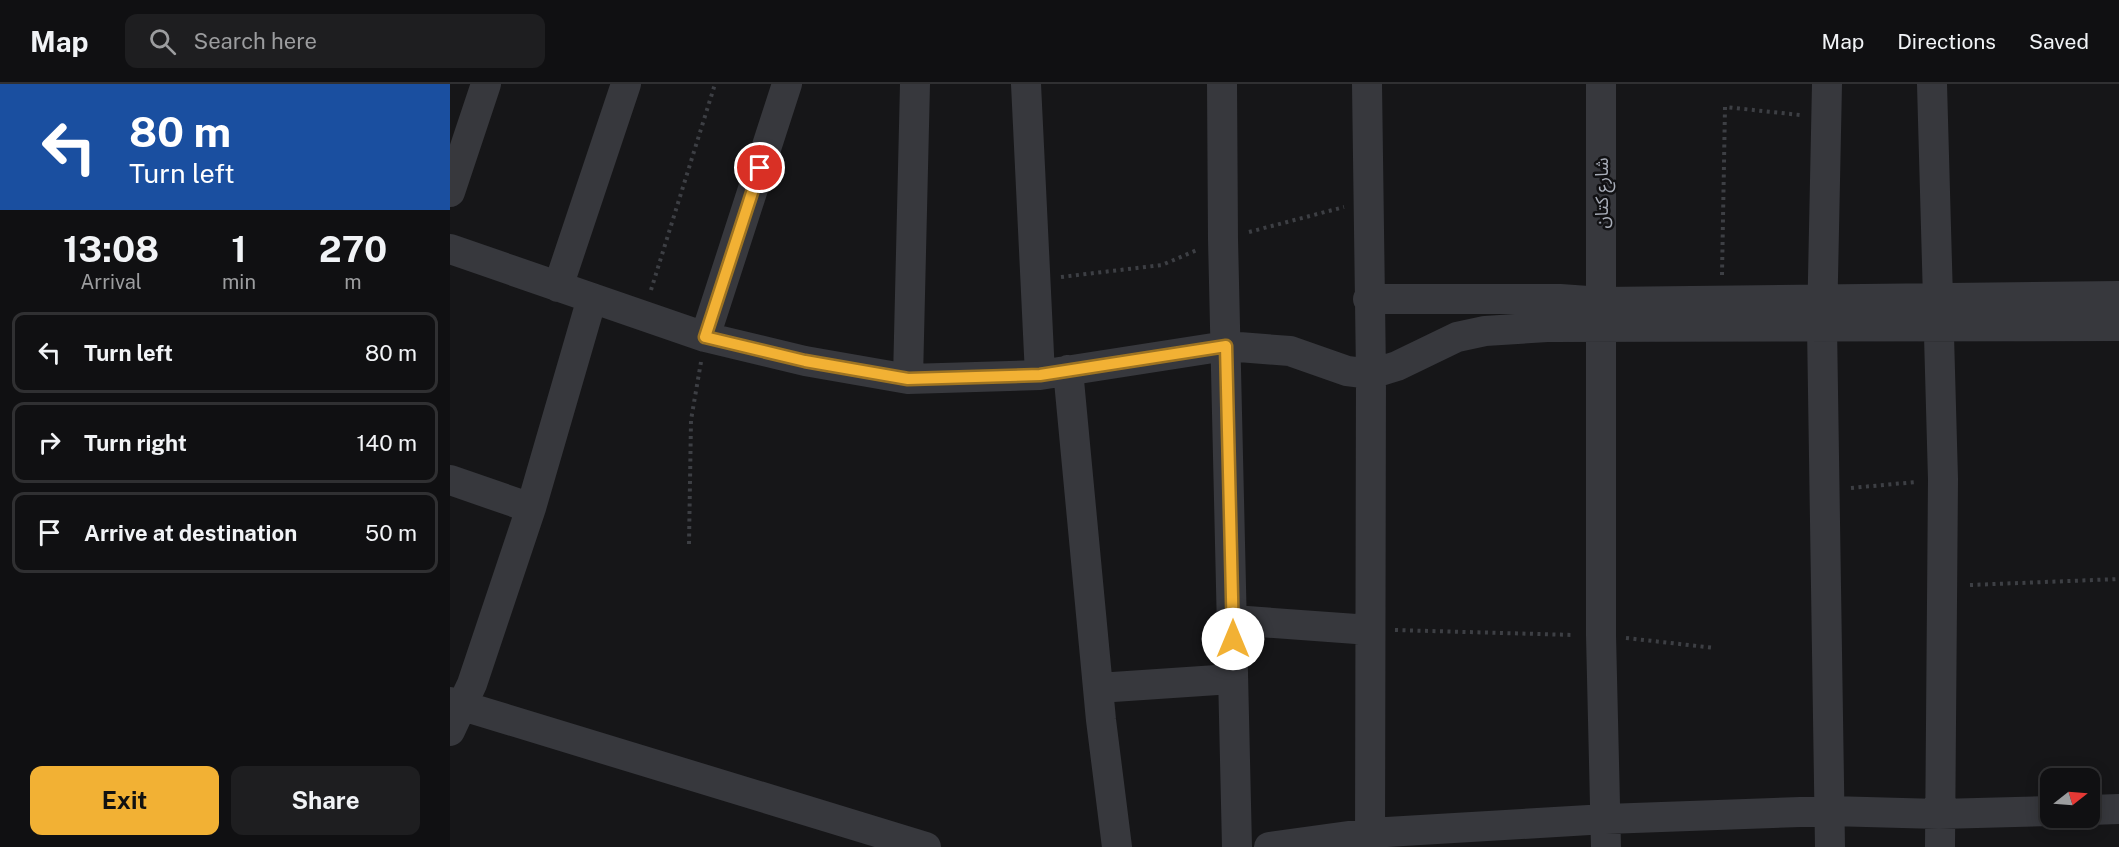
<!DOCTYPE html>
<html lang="en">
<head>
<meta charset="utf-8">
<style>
	body { margin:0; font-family:"Public Sans","Noto Sans Arabic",sans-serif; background:#1e1e20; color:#f1f3f6; height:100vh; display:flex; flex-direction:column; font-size:22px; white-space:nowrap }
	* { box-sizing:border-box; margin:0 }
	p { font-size:20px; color:#9c9d9f }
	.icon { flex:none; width:33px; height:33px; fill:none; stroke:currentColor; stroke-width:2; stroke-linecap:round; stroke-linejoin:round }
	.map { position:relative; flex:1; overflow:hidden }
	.sheet { display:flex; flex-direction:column; background:#101012; width:450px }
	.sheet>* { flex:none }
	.banner { background:#1a4fa0; color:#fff; overflow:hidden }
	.needle { width:39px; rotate:73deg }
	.fabs { position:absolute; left:1590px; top:684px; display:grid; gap:12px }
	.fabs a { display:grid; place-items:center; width:60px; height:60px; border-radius:12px; background:#101012; box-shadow:0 3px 15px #0003,0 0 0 2px #303032; font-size:30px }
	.pin { position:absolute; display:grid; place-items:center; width:51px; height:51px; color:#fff; margin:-26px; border:3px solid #fff; border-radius:50%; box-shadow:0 2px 6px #0007 }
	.me { position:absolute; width:66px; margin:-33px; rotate:0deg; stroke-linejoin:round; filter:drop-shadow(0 0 4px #0008) }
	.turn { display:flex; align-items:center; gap:21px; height:126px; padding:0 30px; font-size:27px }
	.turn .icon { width:78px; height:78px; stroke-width:2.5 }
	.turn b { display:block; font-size:42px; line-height:51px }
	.eta { display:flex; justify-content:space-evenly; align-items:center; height:102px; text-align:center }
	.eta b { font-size:36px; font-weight:700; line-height:42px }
	.cta { display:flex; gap:12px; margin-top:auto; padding:12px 30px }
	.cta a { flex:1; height:69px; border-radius:12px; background:#f2b134; color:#111; font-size:24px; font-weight:700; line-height:69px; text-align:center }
	.cta a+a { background:#1e1e20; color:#f1f3f6 }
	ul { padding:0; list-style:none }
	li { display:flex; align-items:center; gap:18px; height:81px; margin:0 12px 9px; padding:0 18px; border:3px solid #303032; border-radius:12px }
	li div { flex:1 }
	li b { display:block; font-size:22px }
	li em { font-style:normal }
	header { display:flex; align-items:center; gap:36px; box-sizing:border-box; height:84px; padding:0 30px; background:#101012; border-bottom:2px solid #303032 }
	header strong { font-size:28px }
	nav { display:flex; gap:33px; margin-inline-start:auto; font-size:21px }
	.search { width:420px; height:54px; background:#1e1e20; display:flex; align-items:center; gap:15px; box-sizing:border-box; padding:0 21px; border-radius:12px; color:#9c9d9f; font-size:22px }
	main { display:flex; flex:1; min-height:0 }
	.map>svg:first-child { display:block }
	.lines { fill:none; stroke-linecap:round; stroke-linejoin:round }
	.path { stroke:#3d3f44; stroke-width:4; stroke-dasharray:3 4.5; stroke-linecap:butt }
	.minor { stroke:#37383d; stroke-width:30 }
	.route-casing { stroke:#9d7322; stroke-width:15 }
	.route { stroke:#f2b134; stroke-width:10 }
	.labels { text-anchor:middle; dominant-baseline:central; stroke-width:5; stroke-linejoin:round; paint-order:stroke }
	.street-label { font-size:18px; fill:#a8adb8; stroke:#111113 }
</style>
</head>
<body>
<header>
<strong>Map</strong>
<div class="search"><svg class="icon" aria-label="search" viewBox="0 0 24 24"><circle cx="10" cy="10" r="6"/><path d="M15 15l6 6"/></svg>Search here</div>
<nav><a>Map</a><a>Directions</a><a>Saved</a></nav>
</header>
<main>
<section class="sheet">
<div class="banner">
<div class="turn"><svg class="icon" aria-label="left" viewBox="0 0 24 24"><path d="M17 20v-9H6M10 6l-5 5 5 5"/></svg><div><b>80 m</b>Turn left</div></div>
</div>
<div class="eta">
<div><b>13:08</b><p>Arrival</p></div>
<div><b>1</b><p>min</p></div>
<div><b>270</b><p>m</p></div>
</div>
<ul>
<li><svg class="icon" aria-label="left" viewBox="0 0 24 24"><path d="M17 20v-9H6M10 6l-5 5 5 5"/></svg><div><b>Turn left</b></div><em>80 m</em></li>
<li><svg class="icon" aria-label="right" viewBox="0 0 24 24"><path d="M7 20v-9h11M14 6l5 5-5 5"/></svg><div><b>Turn right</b></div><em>140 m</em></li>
<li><svg class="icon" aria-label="arrive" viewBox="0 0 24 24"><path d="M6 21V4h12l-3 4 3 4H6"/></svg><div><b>Arrive at destination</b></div><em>50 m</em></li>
</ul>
<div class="cta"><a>Exit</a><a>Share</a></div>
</section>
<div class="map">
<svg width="1669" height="763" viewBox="0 0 1669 763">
	<rect width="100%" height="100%" fill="#161618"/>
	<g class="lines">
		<path class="path" d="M799,148L894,123
			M1272,191L1275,23L1350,31
			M611,193L712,181L747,166
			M201,206L265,0
			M1401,404L1466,398
			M239,460L241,336L251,278
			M1520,501L1669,495
			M945,546L1124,551
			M1176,554L1265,564"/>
		<path class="minor" d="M576,0L590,291
			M772,0L773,155L787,763
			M917,0L921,290L920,763
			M1151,0V551L1156,763
			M1377,0L1372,242L1380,763
			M1482,0L1493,395L1490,763
			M0,108L36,0
			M0,165L255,253L355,277L458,295L590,291L776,262L840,267L897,287L921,290L947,282L1007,253L1035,247L1097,243L1669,242
			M108,203L176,0
			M918,215H1110L1152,218L1669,212
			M255,253L337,0
			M618,286L651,636L667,763
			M458,295L465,0
			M0,396L81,424
			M783,536L920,546
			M648,604L782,595
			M0,618L476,763
			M0,647L22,600L81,424L142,214
			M1640,726L1669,725
			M819,763L920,749L1156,735L1380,727L1489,730L1600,727"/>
	</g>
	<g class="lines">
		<g class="route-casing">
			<path id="route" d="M310,84L255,253L355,277L458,295L590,291L776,262L783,555"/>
		</g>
		<use href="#route" class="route"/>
	</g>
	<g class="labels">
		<g class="street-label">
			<text transform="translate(1151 109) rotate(-90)">شارع كتان</text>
		</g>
	</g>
</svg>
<div class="fabs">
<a><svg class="needle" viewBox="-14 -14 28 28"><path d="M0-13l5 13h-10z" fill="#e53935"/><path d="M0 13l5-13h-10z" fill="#9c9d9f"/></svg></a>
</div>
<div class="pin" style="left:310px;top:84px;background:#d93025"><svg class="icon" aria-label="arrive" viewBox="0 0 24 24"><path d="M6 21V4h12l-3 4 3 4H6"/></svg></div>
<svg class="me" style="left:783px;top:555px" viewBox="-20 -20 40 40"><circle r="19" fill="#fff"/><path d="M0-13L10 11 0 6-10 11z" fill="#f2b134"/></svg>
</div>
</main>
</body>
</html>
